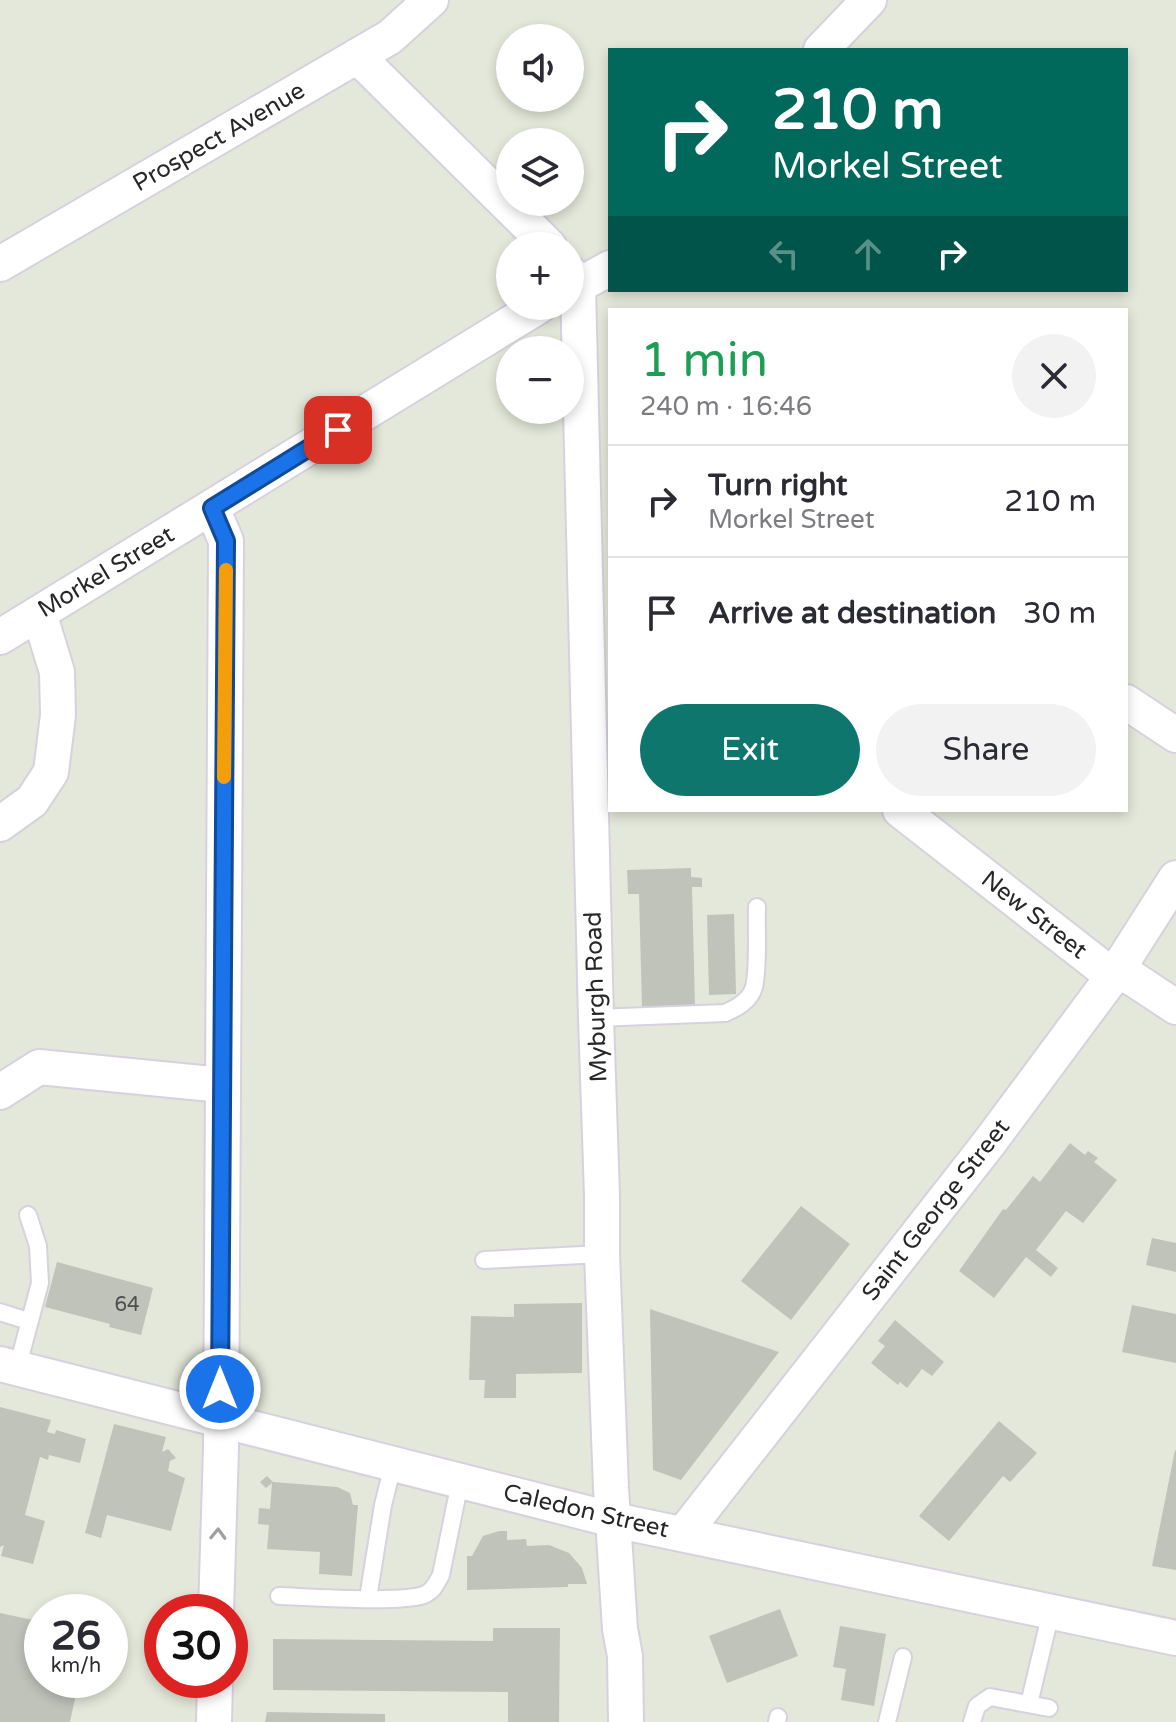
<!DOCTYPE html>
<html lang="en">
<head>
<meta charset="utf-8">
<style>
	body { margin:0; font-family:"Varela Round",sans-serif; background:#f2f2f3; color:#2b2b33; height:100vh; display:flex; flex-direction:column; font-size:30px; white-space:nowrap }
	* { box-sizing:border-box; margin:0 }
	p { font-size:26px; color:#7c7c81 }
	.icon { flex:none; width:44px; height:44px; fill:none; stroke:currentColor; stroke-width:2; stroke-linecap:round; stroke-linejoin:round }
	.map { position:relative; flex:1; overflow:hidden }
	.details { position:absolute; left:608px; top:308px; width:520px; height:504px; display:flex; flex-direction:column; background:#fff; border-radius:0px; box-shadow:0 4px 12px #0003 }
	.details>* { flex:none }
	.guide { position:absolute; left:608px; top:48px; width:520px; height:244px; border-radius:0px; box-shadow:0 4px 12px #0003; background:#00695c; color:#fff; overflow:hidden }
	.buttons { position:absolute; left:496px; top:24px; display:grid; gap:16px }
	.buttons a { display:grid; place-items:center; width:88px; height:88px; border-radius:50%; background:#fff; box-shadow:0 4px 12px #0003; font-size:40px }
	.speed { position:absolute; left:24px; top:1594px; display:flex; gap:16px; font-size:40px; font-weight:700; text-align:center }
	.speed>* { display:grid; place-content:center; width:104px; height:104px; border-radius:50%; background:#fff; box-shadow:0 4px 12px #0003; line-height:1 }
	.speed small { font-size:20px; font-weight:400 }
	.speed .limit { border:12px solid #d22; background:#fff; color:#111 }
	.pin { position:absolute; display:grid; place-items:center; width:68px; height:68px; color:#fff; margin:-34px; border-radius:16px; box-shadow:0 4px 12px #0006 }
	.me { position:absolute; width:88px; margin:-44px; rotate:0deg; stroke-linejoin:round; filter:drop-shadow(0 0 6px #0008) }
	.turn { display:flex; align-items:center; gap:28px; height:168px; padding:0 32px; font-size:36px }
	.turn .icon { width:104px; height:104px; stroke-width:2.5 }
	.turn b { display:block; font-size:56px; line-height:68px }
	.lanes { display:flex; align-items:center; height:76px; padding:0 32px; background:#0003; justify-content:center; gap:40px; direction:ltr }
	.lanes .off { opacity:.35 }
	.round { display:grid; place-items:center; flex:none; width:84px; height:84px; border-radius:42px; background:#f2f2f3 }
	.overview { display:flex; align-items:center; justify-content:space-between; height:136px; padding:0 32px }
	h1 { font-size:48px; font-weight:600; line-height:60px; color:#1e9e55 }
	.cta { display:flex; gap:16px; margin-top:auto; padding:16px 32px }
	.cta a { flex:1; height:92px; border-radius:48px; background:#0f766e; color:#fff; font-size:32px; font-weight:600; line-height:92px; text-align:center }
	.cta a+a { background:#f2f2f3; color:#2b2b33 }
	ul { padding:0; list-style:none }
	li { display:flex; align-items:center; gap:24px; height:112px; padding:0 32px; border-top:2px solid #e1e1e2 }
	li div { flex:1 }
	li b { display:block; font-size:30px }
	li em { font-style:normal }
	.map>svg:first-child { display:block }
	.building { fill:#bfc3ba }
	.lines { fill:none; stroke-linecap:round; stroke-linejoin:round }
	.lane-casing { stroke:#d8d0de; stroke-width:20 }
	.street-casing { stroke:#d8d0de; stroke-width:38 }
	.lane { stroke:#fff; stroke-width:16 }
	.street { stroke:#fff; stroke-width:34 }
	.oneway { stroke:#9e9e9e }
	.route-casing { stroke:#114b97; stroke-width:20 }
	.route { stroke:#1a73e8; stroke-width:14 }
	.slow { stroke:#f59e0b; stroke-width:14 }
	.labels { text-anchor:middle; dominant-baseline:central; stroke-width:6; stroke-linejoin:round; paint-order:stroke }
	.number-label { font-size:20px; fill:#4d4e4c }
	.street-label { font-size:24px; fill:#272727; stroke:#fff }
</style>
</head>
<body>
<div class="map">
<svg width="1176" height="1722" viewBox="0 0 1176 1722">
	<rect width="100%" height="100%" fill="#e4e8da"/>
	<path class="building" d="M691,868V877L702,878V887H692L695,1006L642,1007L639,894H628L627,870Z
		M734,914L736,994L709,995L707,915Z
		M1070,1143L1085,1155L1088,1151L1098,1158L1094,1162L1117,1180L1083,1223L1066,1211L1036,1250L1058,1268L1051,1277L1026,1257L994,1298L959,1271L1003,1209L1006,1210L1033,1176L1040,1182Z
		M801,1206L850,1244L791,1320L741,1281Z
		M1152,1238L1176,1243V1272L1146,1265Z
		M57,1262L153,1288L141,1335L109,1327L110,1324L45,1307Z
		M582,1303V1373L516,1374V1398H484L485,1380H469L471,1316L514,1317V1304Z
		M1132,1305L1176,1314V1363L1122,1352Z
		M650,1309L779,1352L681,1480L653,1470Z
		M895,1320L944,1362L932,1376L922,1369L907,1388L900,1382L898,1385L871,1363L885,1346L878,1341Z
		M0,1407L51,1420L47,1432L55,1434L56,1430L86,1439L80,1463L49,1455L48,1460L40,1457L25,1515L45,1521L33,1564L1,1556L4,1545L0,1547Z
		M999,1421L1037,1453L1010,1482L1003,1476L949,1541L919,1516Z
		M114,1424L166,1437L162,1452L168,1449L176,1458L170,1461L168,1471L185,1478L171,1531L107,1515L101,1538L85,1533Z
		M1175,1450L1176,1451V1570L1152,1566Z
		M267,1476L273,1482L337,1487L350,1493L353,1505H358L352,1576L319,1574L320,1552L267,1549L269,1525L258,1524L259,1508L270,1509L272,1483L266,1488L260,1482Z
		M499,1531H507V1540L526,1539L527,1546L549,1545L569,1553L582,1568L587,1584H568V1587L467,1590V1556H472L483,1536Z
		M780,1609L798,1656L727,1683L709,1636Z
		M0,1613L42,1622V1680H79L70,1722H0Z
		M840,1626L886,1634L874,1706L841,1700L846,1669L833,1667Z
		M493,1628H560L559,1722H508V1692L273,1690V1639L493,1641Z
		M267,1712L385,1714V1722H265Z"/>
	<g class="lines">
		<g class="lane-casing">
			<path id="lane" d="M596,1018L725,1013C737,1008 750,1001 754,987C759,967 756,929 757,907
				M484,1260L602,1254
				M0,1312L28,1321
				M17,1369L40,1283L38,1246L28,1215
				M279,1596C308,1597 406,1604 426,1594C434,1590 437,1582 441,1575L460,1482
				M368,1598L383,1505L393,1465
				M1029,1704L1051,1612
				M777,1722L778,1717
				M887,1722L903,1657
				M972,1722L977,1706L990,1697L1049,1708"/>
		</g>
		<g class="street-casing">
			<path id="street" d="M821,50L869,0
				M357,56L549,246
				M0,264L390,37L431,0
				M570,273L578,287L596,1018L602,1195V1254L611,1488L620,1629L625,1656L626,1722
				M570,290L610,268
				M212,508L226,541L221,1448L216,1612
				M0,637L539,306
				M1126,702L1176,735
				M900,810L1101,967L1132,978L1176,1007
				M0,824L32,801L51,772L58,715L57,672L39,613
				M0,1092L39,1067L222,1085
				M0,1364L614,1520L1176,1638
				M683,1534L989,1143L1116,972L1176,878
				M214,1722L215,1680"/>
		</g>
		<use href="#lane" class="lane"/>
		<use href="#street" class="street"/>
	</g>
	<defs><path id="oneway-chevron" d="M-2-3.5L2.5 0L-2 3.5" fill="none" stroke-width="1.6" stroke-linecap="round" stroke-linejoin="round" transform="scale(2)"/></defs>
	<use class="oneway" href="#oneway-chevron" transform="translate(218 1534) rotate(-88)"/>
	<g class="lines">
		<g class="route-casing">
			<path id="route" d="M220,1389L226,541L212,508L338,430"/>
		</g>
		<use href="#route" class="route"/>
		<path class="slow" d="M224,777L226,570"/>
	</g>
	<g class="labels">
		<g class="number-label">
			<text x="127" y="1305">64</text>
		</g>
		<g class="street-label">
			<text transform="translate(219 137) rotate(-30)">Prospect Avenue</text>
			<text transform="translate(106 572) rotate(-31)">Morkel Street</text>
			<text transform="translate(1034 915) rotate(38)">New Street</text>
			<text transform="translate(596 997) rotate(-92)">Myburgh Road</text>
			<text transform="translate(936 1210) rotate(-52)">Saint George Street</text>
			<text transform="translate(586 1511) rotate(13)">Caledon Street</text>
		</g>
	</g>
</svg>
<div class="buttons">
<a><svg class="icon" aria-label="sound" viewBox="0 0 24 24"><path d="M4 9h4l5-4v14l-5-4H4zM17 9q2 3 0 6"/></svg></a>
<a><svg class="icon" aria-label="layers" viewBox="0 0 24 24"><path d="M12 4l9 5-9 5-9-5zM3 14l9 5 9-5"/></svg></a>
<a>+</a>
<a>−</a>
</div>
<div class="speed"><div>26<small>km/h</small></div><div class="limit">30</div></div>
<div class="pin" style="left:338px;top:430px;background:#d93025"><svg class="icon" aria-label="arrive" viewBox="0 0 24 24"><path d="M6 21V4h12l-3 4 3 4H6"/></svg></div>
<svg class="me" style="left:220px;top:1389px" viewBox="-20 -20 40 40"><circle r="17" fill="#1a73e8" stroke="#fff" stroke-width="3"/><path d="M0-11L8 9 0 5-8 9z" fill="#fff"/></svg>
<div class="guide">
<div class="turn"><svg class="icon" aria-label="right" viewBox="0 0 24 24"><path d="M7 20v-9h11M14 6l5 5-5 5"/></svg><div><b>210 m</b>Morkel Street</div></div>
<div class="lanes"><svg class="icon off" aria-label="left" viewBox="0 0 24 24"><path d="M17 20v-9H6M10 6l-5 5 5 5"/></svg><svg class="icon off" aria-label="ahead" viewBox="0 0 24 24"><path d="M12 20V5M6 11l6-6 6 6"/></svg><svg class="icon" aria-label="right" viewBox="0 0 24 24"><path d="M7 20v-9h11M14 6l5 5-5 5"/></svg></div>
</div>
<section class="details">
<div class="overview"><div><h1>1 min</h1><p>240 m · 16:46</p></div><a class="round"><svg class="icon" aria-label="close" viewBox="0 0 24 24"><path d="M6 6l12 12M18 6L6 18"/></svg></a></div>
<ul>
<li><svg class="icon" aria-label="right" viewBox="0 0 24 24"><path d="M7 20v-9h11M14 6l5 5-5 5"/></svg><div><b>Turn right</b><p>Morkel Street</p></div><em>210 m</em></li>
<li><svg class="icon" aria-label="arrive" viewBox="0 0 24 24"><path d="M6 21V4h12l-3 4 3 4H6"/></svg><div><b>Arrive at destination</b></div><em>30 m</em></li>
</ul>
<div class="cta"><a>Exit</a><a>Share</a></div>
</section>
</div>
</body>
</html>
